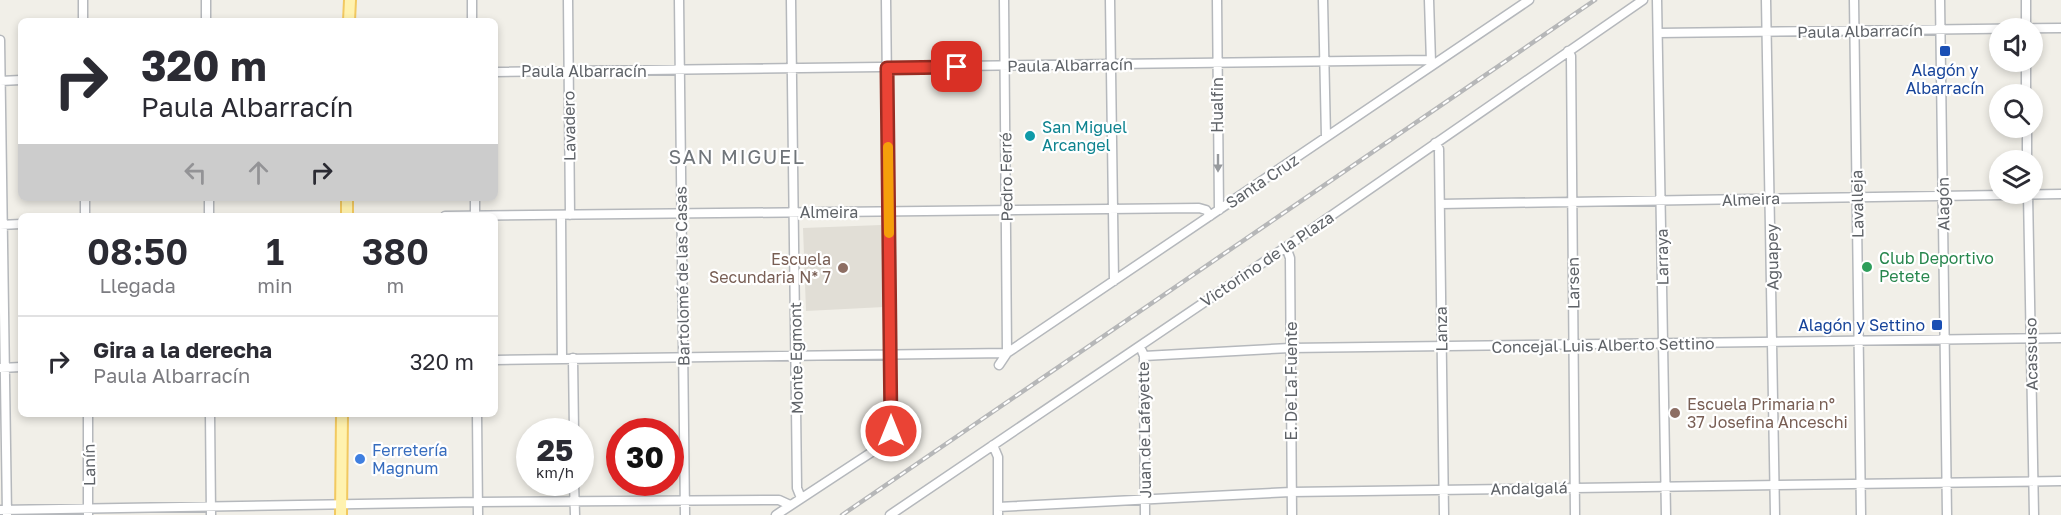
<!DOCTYPE html>
<html lang="es">
<head>
<meta charset="utf-8">
<style>
	body { margin:0; font-family:"Golos Text",sans-serif; background:#f2f2f3; color:#2b2b33; height:100vh; display:flex; flex-direction:column; font-size:22px; white-space:nowrap }
	* { box-sizing:border-box; margin:0 }
	p { font-size:20px; color:#7c7c81 }
	.icon { flex:none; width:33px; height:33px; fill:none; stroke:currentColor; stroke-width:2; stroke-linecap:round; stroke-linejoin:round }
	.map { position:relative; flex:1; overflow:hidden }
	.panel { position:absolute; left:18px; top:213px; width:480px; height:204px; display:flex; flex-direction:column; background:#fff; border-radius:9px; box-shadow:0 3px 9px #0003 }
	.panel>* { flex:none }
	.top-card { position:absolute; left:18px; top:18px; width:480px; height:183px; border-radius:9px; box-shadow:0 3px 9px #0003; background:#fff; color:#2b2b33; overflow:hidden }
	.buttons { position:absolute; left:1989px; top:18px; display:grid; gap:12px }
	.buttons a { display:grid; place-items:center; width:54px; height:54px; border-radius:50%; background:#fff; box-shadow:0 3px 9px #0003; font-size:30px }
	.speed { position:absolute; left:516px; top:418px; display:flex; gap:12px; font-size:30px; font-weight:700; text-align:center }
	.speed>* { display:grid; place-content:center; width:78px; height:78px; border-radius:50%; background:#fff; box-shadow:0 3px 9px #0003; line-height:1 }
	.speed small { font-size:15px; font-weight:400 }
	.speed .limit { border:9px solid #d22; background:#fff; color:#111 }
	.pin { position:absolute; display:grid; place-items:center; width:51px; height:51px; color:#fff; margin:-26px; border-radius:12px; box-shadow:0 3px 9px #0006 }
	.me { position:absolute; width:66px; margin:-33px; rotate:0deg; stroke-linejoin:round; filter:drop-shadow(0 0 4px #0008) }
	.turn { display:flex; align-items:center; gap:21px; height:126px; padding:0 24px; font-size:27px }
	.turn .icon { width:78px; height:78px; stroke-width:2.5 }
	.turn b { display:block; font-size:42px; line-height:51px }
	.lanes { display:flex; align-items:center; height:57px; padding:0 24px; background:#0003; justify-content:center; gap:30px; direction:ltr }
	.lanes .off { opacity:.35 }
	.eta { display:flex; justify-content:space-evenly; align-items:center; height:102px; text-align:center }
	.eta b { font-size:36px; font-weight:600; line-height:42px }
	ul { padding:0; list-style:none }
	li { display:flex; align-items:center; gap:18px; height:90px; padding:0 24px; border-top:2px solid #e1e1e2 }
	li div { flex:1 }
	li b { display:block; font-size:22px }
	li em { font-style:normal }
	.map>svg:first-child { display:block }
	.education { fill:#e1ded6 }
	.lines { fill:none; stroke-linecap:round; stroke-linejoin:round }
	.minor-casing { stroke:#b5b8bc; stroke-width:11 }
	.major-casing { stroke:#f2c960; stroke-width:14 }
	.minor { stroke:#fff; stroke-width:8 }
	.major { stroke:#fff2af; stroke-width:10 }
	.rail-casing { stroke:#b6b7b8; stroke-width:4.5 }
	.rail { stroke:#fff; stroke-width:2; stroke-dasharray:7; stroke-linecap:butt }
	.oneway { fill:#979a9d }
	.route-casing { stroke:#982c22; stroke-width:15 }
	.route { stroke:#ea4335; stroke-width:10 }
	.slow { stroke:#f59e0b; stroke-width:10 }
	.transit-dot { fill:#1a4fb4; stroke:#fff; stroke-width:2 }
	.culture-dot { fill:#0f9aa8; stroke:#fff; stroke-width:2 }
	.leisure-dot { fill:#2e9e5b; stroke:#fff; stroke-width:2 }
	.education-dot { fill:#8d6e63; stroke:#fff; stroke-width:2 }
	.shop-dot { fill:#3f7fe0; stroke:#fff; stroke-width:2 }
	.labels { text-anchor:middle; dominant-baseline:central; stroke-width:4.5; stroke-linejoin:round; paint-order:stroke }
	.street-label { font-size:16px; fill:#5f6368; stroke:#fff }
	.transit-label { font-size:16px; fill:#164399; stroke:#fff }
	.culture-label { font-size:16px; fill:#0d838f; stroke:#fff; text-anchor:start }
	.leisure-label { font-size:16px; fill:#27864d; stroke:#fff; text-anchor:start }
	.education-label { font-size:16px; fill:#785e54; stroke:#fff; text-anchor:end }
	.shop-label { font-size:16px; fill:#366cbe; stroke:#fff; text-anchor:start }
	.quarter-label { font-size:20px; letter-spacing:1.5px; fill:#70757a; stroke:#fff }
</style>
</head>
<body>
<div class="map">
<svg width="2061" height="515" viewBox="0 0 2061 515">
	<rect width="100%" height="100%" fill="#f1efe8"/>
	<path class="education" d="M881,225L884,307L806,311L803,228Z"/>
	<g class="lines">
		<g class="minor-casing">
			<path id="minor" d="M83,0V21
				M206,0V21
				M472,0V21
				M568,0L570,215
				M679,0L685,515
				M791,0L797,488L801,498
				M1004,0L1007,353
				M1110,0L1114,281
				M1217,0L1219,210
				M1323,0L1326,137
				M1429,0L1431,62
				M1657,0L1666,515
				M1766,0L1775,515
				M1854,0L1861,515
				M1940,0L1947,515
				M2026,0V28
				M1658,33L2061,28
				M0,40L7,515
				M1568,51L1571,56L1575,515
				M2026,62V94
				M495,72L1429,60
				M0,81L21,80
				M2027,128V160
				M1435,143L1439,149L1444,515
				M2028,194L2034,515
				M85,198V216
				M209,198V216
				M475,198V216
				M1440,204L2061,194
				M561,215L562,358
				M445,216L1199,208L1206,210L1210,216
				M0,225L21,224
				M1286,247L1290,258L1292,515
				M1142,351L1144,356L1145,515
				M1144,356L1290,348L2061,338
				M573,358L574,432
				M495,360L1007,353
				M999,365L1007,353L1529,0
				M0,368L21,367
				M88,414V515
				M210,414L211,515
				M477,414L478,515
				M993,445L998,457V515
				M574,483L575,515
				M998,507L1291,492L2061,481
				M0,510L478,502L779,500L790,505
				M776,515L881,446L888,440L891,431L886,0
				M890,515L1286,247L1643,0"/>
		</g>
		<g class="major-casing">
			<path id="major" d="M349,21L350,0
				M347,216V198
				M341,515L342,414"/>
		</g>
		<use href="#minor" class="minor"/>
		<use href="#major" class="major"/>
		<g class="rail-casing">
			<path id="rail" d="M842,515L1595,0"/>
		</g>
		<use href="#rail" class="rail"/>
	</g>
	<defs><path id="oneway-solid" d="M-6-.8H1V-3.2L6.5 0L1 3.2V.8H-6Z" transform="scale(1.5)"/></defs>
	<use class="oneway" href="#oneway-solid" transform="translate(1218 163) rotate(90)"/>
	<g class="lines">
		<g class="route-casing">
			<path id="route" d="M891,431L887,68L957,67"/>
		</g>
		<use href="#route" class="route"/>
		<path class="slow" d="M888,147L889,233"/>
	</g>
	<g class="transit-dot">
		<rect x="1939" y="45" width="12" height="12" rx="3"/>
		<rect x="1931" y="319" width="12" height="12" rx="3"/>
	</g>
	<circle class="culture-dot" cx="1030" cy="136" r="6"/>
	<circle class="leisure-dot" cx="1867" cy="267" r="6"/>
	<g class="education-dot">
		<circle cx="843" cy="268" r="6"/>
		<circle cx="1675" cy="413" r="6"/>
	</g>
	<circle class="shop-dot" cx="360" cy="459" r="6"/>
	<g class="labels">
		<g class="street-label">
			<text transform="translate(1860 31) rotate(-1)">Paula Albarracín</text>
			<text transform="translate(1070 65) rotate(-1)">Paula Albarracín</text>
			<text x="584" y="71">Paula Albarracín</text>
			<text transform="translate(1217 105) rotate(-90)">Hualfin</text>
			<text transform="translate(569 126) rotate(-91)">Lavadero</text>
			<text transform="translate(1006 177) rotate(-91)">Pedro Ferré</text>
			<text transform="translate(1262 181) rotate(-34)">Santa Cruz</text>
			<text transform="translate(1751 199) rotate(-2)">Almeira</text>
			<text transform="translate(1857 204) rotate(-91)">Lavalleja</text>
			<text transform="translate(1943 204) rotate(-91)">Alagón</text>
			<text x="829" y="212">Almeira</text>
			<text transform="translate(1662 257) rotate(-91)">Larraya</text>
			<text transform="translate(1772 257) rotate(-91)">Aguapey</text>
			<text transform="translate(1267 259) rotate(-34)">Victorino de la Plaza</text>
			<text transform="translate(682 276) rotate(-91)">Bartolomé de las Casas</text>
			<text transform="translate(1573 283) rotate(-91)">Larsen</text>
			<text transform="translate(1441 329) rotate(-91)">Lanza</text>
			<text transform="translate(1603 345) rotate(-1)">Concejal Luis Alberto Settino</text>
			<text transform="translate(2031 354) rotate(-91)">Acassuso</text>
			<text transform="translate(796 358) rotate(-91)">Monte Egmont</text>
			<text transform="translate(1291 381) rotate(-90)">E. De La Fuente</text>
			<text transform="translate(1144 430) rotate(-91)">Juan de Lafayette</text>
			<text transform="translate(89 465) rotate(-91)">Lanín</text>
			<text transform="translate(1529 488) rotate(-1)">Andalgalá</text>
		</g>
		<g class="transit-label">
			<text x="1945" y="70">Alagón y<tspan x="1945" dy="18">Albarracín</tspan></text>
			<text x="1925" y="325" text-anchor="end">Alagón y Settino</text>
		</g>
		<g class="culture-label">
			<text x="1042" y="127">San Miguel<tspan x="1042" dy="18">Arcangel</tspan></text>
		</g>
		<g class="leisure-label">
			<text x="1879" y="258">Club Deportivo<tspan x="1879" dy="18">Petete</tspan></text>
		</g>
		<g class="education-label">
			<text x="831" y="259">Escuela<tspan x="831" dy="18">Secundaria N* 7</tspan></text>
			<text x="1687" y="404" text-anchor="start">Escuela Primaria n°<tspan x="1687" dy="18">37 Josefina Anceschi</tspan></text>
		</g>
		<g class="shop-label">
			<text x="372" y="450">Ferretería<tspan x="372" dy="18">Magnum</tspan></text>
		</g>
		<g class="quarter-label">
			<text x="737" y="156">SAN MIGUEL</text>
		</g>
	</g>
</svg>
<div class="buttons">
<a><svg class="icon" aria-label="sound" viewBox="0 0 24 24"><path d="M4 9h4l5-4v14l-5-4H4zM17 9q2 3 0 6"/></svg></a>
<a><svg class="icon" aria-label="search" viewBox="0 0 24 24"><circle cx="10" cy="10" r="6"/><path d="M15 15l6 6"/></svg></a>
<a><svg class="icon" aria-label="layers" viewBox="0 0 24 24"><path d="M12 4l9 5-9 5-9-5zM3 14l9 5 9-5"/></svg></a>
</div>
<div class="speed"><div>25<small>km/h</small></div><div class="limit">30</div></div>
<div class="pin" style="left:957px;top:67px;background:#d93025"><svg class="icon" aria-label="arrive" viewBox="0 0 24 24"><path d="M6 21V4h12l-3 4 3 4H6"/></svg></div>
<svg class="me" style="left:891px;top:431px" viewBox="-20 -20 40 40"><circle r="17" fill="#ea4335" stroke="#fff" stroke-width="3"/><path d="M0-11L8 9 0 5-8 9z" fill="#fff"/></svg>
<div class="top-card">
<div class="turn"><svg class="icon" aria-label="right" viewBox="0 0 24 24"><path d="M7 20v-9h11M14 6l5 5-5 5"/></svg><div><b>320 m</b>Paula Albarracín</div></div>
<div class="lanes"><svg class="icon off" aria-label="left" viewBox="0 0 24 24"><path d="M17 20v-9H6M10 6l-5 5 5 5"/></svg><svg class="icon off" aria-label="ahead" viewBox="0 0 24 24"><path d="M12 20V5M6 11l6-6 6 6"/></svg><svg class="icon" aria-label="right" viewBox="0 0 24 24"><path d="M7 20v-9h11M14 6l5 5-5 5"/></svg></div>
</div>
<section class="panel">
<div class="eta">
<div><b>08:50</b><p>Llegada</p></div>
<div><b>1</b><p>min</p></div>
<div><b>380</b><p>m</p></div>
</div>
<ul>
<li><svg class="icon" aria-label="right" viewBox="0 0 24 24"><path d="M7 20v-9h11M14 6l5 5-5 5"/></svg><div><b>Gira a la derecha</b><p>Paula Albarracín</p></div><em>320 m</em></li>
</ul>
</section>
</div>
</body>
</html>
